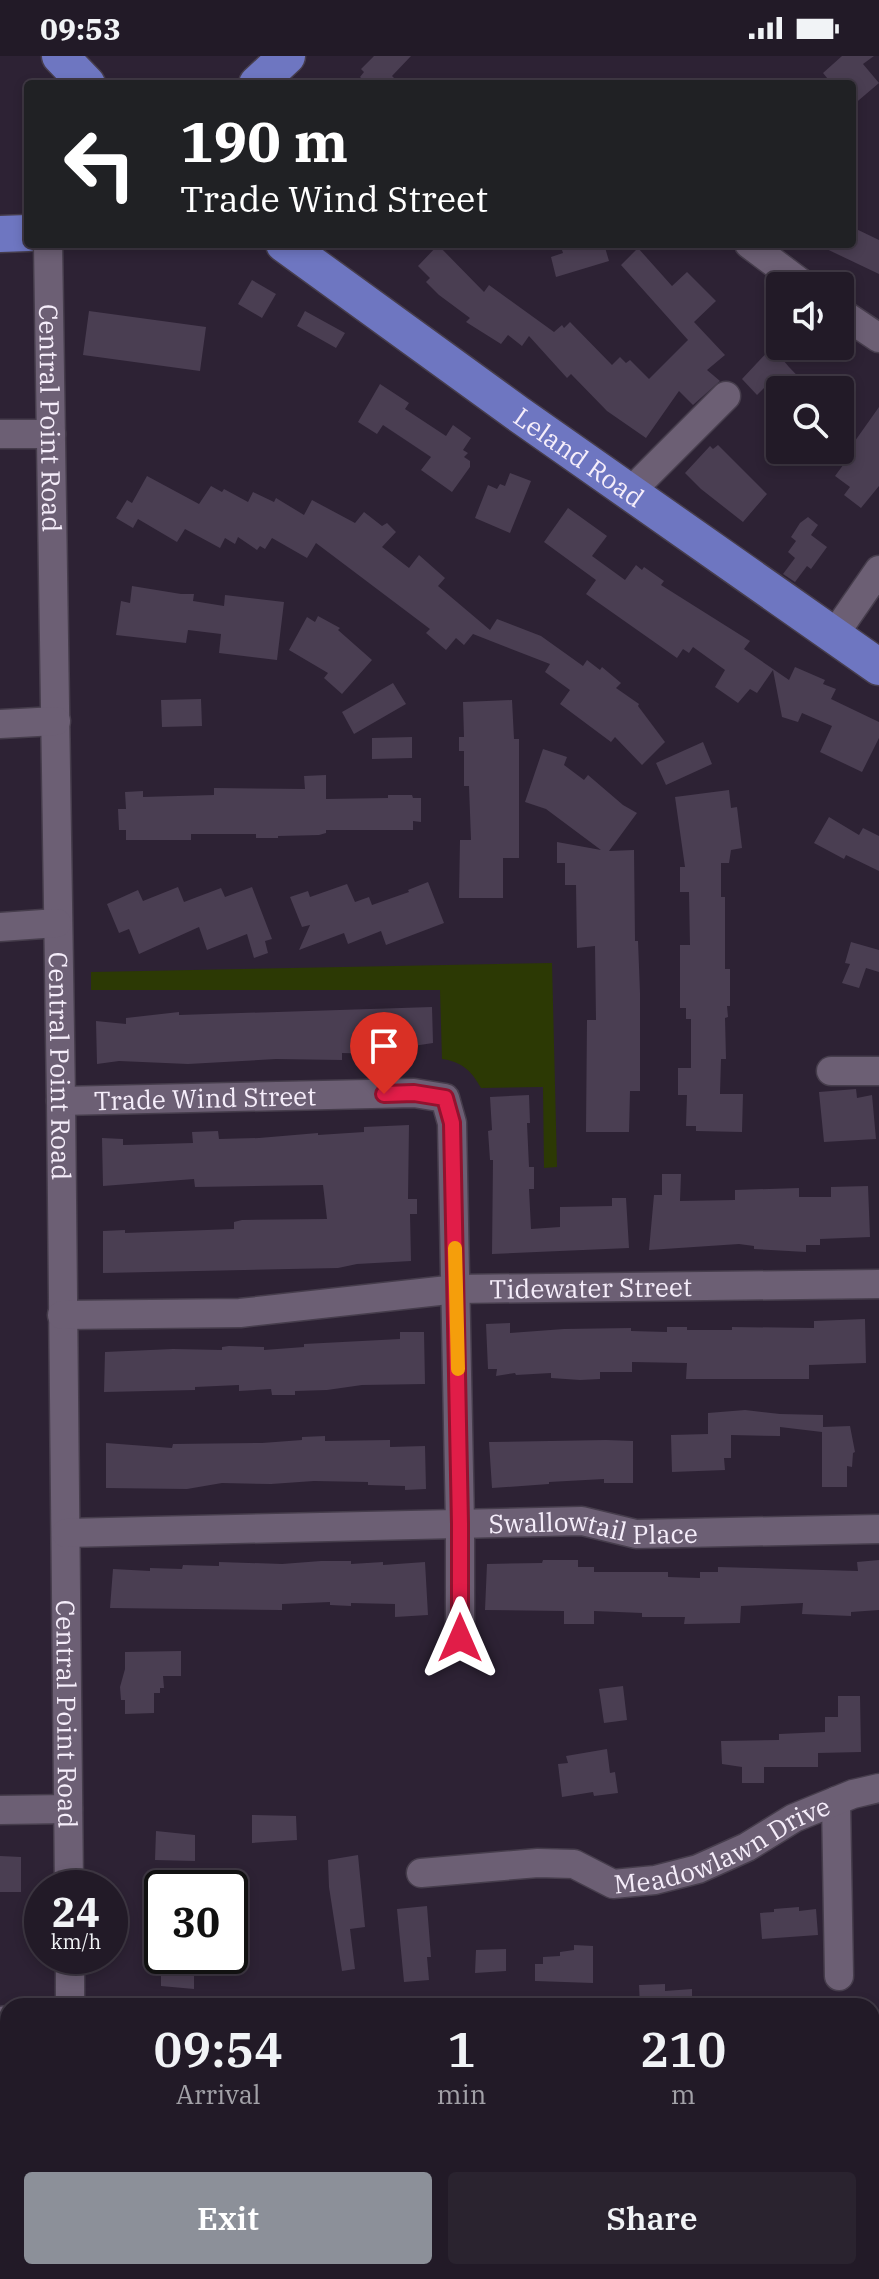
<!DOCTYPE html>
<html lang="en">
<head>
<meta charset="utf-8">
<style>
	body { margin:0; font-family:"IBM Plex Serif",serif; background:#2a232f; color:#f1f3f6; height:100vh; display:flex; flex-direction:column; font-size:30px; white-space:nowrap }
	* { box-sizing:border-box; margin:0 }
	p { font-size:26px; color:#a2a1a7 }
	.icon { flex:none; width:44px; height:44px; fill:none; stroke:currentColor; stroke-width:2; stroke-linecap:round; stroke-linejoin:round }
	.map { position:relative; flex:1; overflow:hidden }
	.panel { position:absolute; left:0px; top:1942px; width:880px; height:282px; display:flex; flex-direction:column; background:#221a27; border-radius:24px 24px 0 0; box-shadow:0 4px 12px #0003,0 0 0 2px #3f3844 }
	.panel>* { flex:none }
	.top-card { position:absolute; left:24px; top:24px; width:832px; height:168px; border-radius:8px; box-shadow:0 4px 12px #0003,0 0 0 2px #3f3844; background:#202124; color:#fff; overflow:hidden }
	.buttons { position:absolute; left:766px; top:216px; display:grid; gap:16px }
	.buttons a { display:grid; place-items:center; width:88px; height:88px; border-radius:8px; background:#221a27; box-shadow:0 4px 12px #0003,0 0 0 2px #3f3844; font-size:40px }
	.speed { position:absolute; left:24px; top:1814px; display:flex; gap:16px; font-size:40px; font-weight:700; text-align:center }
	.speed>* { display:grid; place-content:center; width:104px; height:104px; border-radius:50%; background:#221a27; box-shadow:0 4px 12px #0003,0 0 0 2px #3f3844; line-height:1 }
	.speed small { font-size:20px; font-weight:400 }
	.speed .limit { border:4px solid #111; border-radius:12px; background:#fff; color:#111 }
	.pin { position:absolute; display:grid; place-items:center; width:68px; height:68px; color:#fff; margin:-82px -34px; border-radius:50% 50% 50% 0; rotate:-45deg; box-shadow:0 0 8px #0007 }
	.pin .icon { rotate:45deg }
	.me { position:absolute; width:88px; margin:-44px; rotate:0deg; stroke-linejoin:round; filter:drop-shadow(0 0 6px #0008) }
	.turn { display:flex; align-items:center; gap:28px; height:168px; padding:0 24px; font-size:36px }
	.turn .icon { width:104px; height:104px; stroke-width:2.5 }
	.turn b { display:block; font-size:56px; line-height:68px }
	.eta { display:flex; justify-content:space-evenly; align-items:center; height:136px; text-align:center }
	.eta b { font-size:48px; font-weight:600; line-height:56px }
	.action { display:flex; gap:16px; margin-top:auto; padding:16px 24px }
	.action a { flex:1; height:92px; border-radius:8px; background:#8c9099; color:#fff; font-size:32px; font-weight:600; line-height:92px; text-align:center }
	.action a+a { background:#2a232f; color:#f1f3f6 }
	.status { display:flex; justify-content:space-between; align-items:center; height:56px; padding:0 40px; background:#221a27; direction:ltr }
	.status svg { height:22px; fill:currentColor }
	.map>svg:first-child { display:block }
	.green { fill:#2c3904 }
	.building { fill:#4a3e52 }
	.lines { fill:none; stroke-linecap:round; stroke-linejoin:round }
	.minor-casing { stroke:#463d4c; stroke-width:31 }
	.major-casing { stroke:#463d4c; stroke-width:39 }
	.minor { stroke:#6c5f74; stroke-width:28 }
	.major { stroke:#6e76c1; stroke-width:36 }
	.route-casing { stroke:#92132f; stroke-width:20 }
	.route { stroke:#e11d48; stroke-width:14 }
	.slow { stroke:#f59e0b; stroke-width:14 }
	.labels { text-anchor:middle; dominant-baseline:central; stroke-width:7; stroke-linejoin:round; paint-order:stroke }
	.street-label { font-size:26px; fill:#f5edfa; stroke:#2d2234 }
</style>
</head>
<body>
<div class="status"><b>09:53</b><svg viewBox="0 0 49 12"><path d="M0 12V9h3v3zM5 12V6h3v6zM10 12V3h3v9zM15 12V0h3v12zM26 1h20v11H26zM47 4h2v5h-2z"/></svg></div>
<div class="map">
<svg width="879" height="2223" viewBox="0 0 879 2223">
	<rect width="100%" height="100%" fill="#2d2234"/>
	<path class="green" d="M552,907L557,1111L544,1112L543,1031L481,1032C471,1014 462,1006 442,1003L440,934H91V916Z"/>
	<path class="building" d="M374,0H411L392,20L400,28H367L360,21L364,16L361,13Z
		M842,0H874L863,8L879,27L852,50V28H832L823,17Z
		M852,171L879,184V218L816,188H852Z
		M560,188H604L609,205L556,221L551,201L563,197Z
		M438,189L484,236L489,229L554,276L562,269L564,272L570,266L612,309L620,301L626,307L630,304L649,323L688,284L621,209L638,192L672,230L687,216L716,245L694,266L725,299L707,314L720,325L693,349L679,335L646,382L607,355L571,318L567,322L529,280L522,290L508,279L501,288L466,266L470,262L439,239L426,226L430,222L418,210Z
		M252,224L276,238L262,262L238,248Z
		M89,255L206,271L200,315L83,299Z
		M305,255L345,277L336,292L297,270Z
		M772,291L789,311L811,334H780V346L766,330L757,339L742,323Z
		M380,328L409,347L405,353L446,380L453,369L471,382L463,394L468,397L464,401L470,405V411L452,436L421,414L431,401L383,369L377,378L358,366Z
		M879,351V430L861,452L844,439L850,431L835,420L849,401L845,399Z
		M718,389L767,438L743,466L701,433L685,417L710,390L713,393Z
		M510,417L531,425L510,477L475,462L488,429L497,433L500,428L505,430Z
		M147,420L199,448L211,430L222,436L224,433L248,446L253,436L274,446L276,442L304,459L312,444L355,467L364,456L382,470L387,467L396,476L382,491L409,512L419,499L445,522L438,530L490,574L497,563L541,580L583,610L587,604L600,614L602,611L621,627L616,632L639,648L638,650L665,686L642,709L615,681L611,686L560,648L570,634L545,616L550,608L473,578L464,589L456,582L446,594L426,577L430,573L316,487L307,502L272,482L265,493L260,490L257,494L238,481L235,488L225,482L220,492L185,473L177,486L138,463L133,472L116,462L127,444L132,447Z
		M568,452L607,480L592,500L625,524L636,509L642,514L644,511L664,525L661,529L750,585L744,593L789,624L795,611L825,624L823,628L836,633L831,643L879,666V682L862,716L820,696L832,670L802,657L798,666L782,661L773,614L757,637L750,633L738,647L715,631L725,614L693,591L689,597L683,593L677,602L586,538L596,524L544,486Z
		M808,461L818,469L811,479L827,491L811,513L807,510L795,526L783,518L795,502L788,496L796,485L791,481L800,467Z
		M132,530L181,538H194L193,545L224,550L225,539L284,546L277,604L219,597L221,578L188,574L186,587L116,579L121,545L130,547Z
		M318,560L340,572L338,574L372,604L342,638L324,622L328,617L289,594L307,561L315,566Z
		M393,627L406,648L354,678L342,656Z
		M201,643L202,670L162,671L161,644Z
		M512,644L514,683H519V802H503V842H459L460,784H471L469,730H464V695H459V681H464L463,646Z
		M412,681V702L372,703V682Z
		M703,686L712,708L666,729L656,707Z
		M543,693L567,701L564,709L584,724L588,719L623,749L637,757L609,795L634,794L635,885H638L640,937V1035H630L629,1076H586L587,964H596L595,890L577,892L576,829H565V807H557V786L601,794L546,753L525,746Z
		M326,719V743L388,742V739H412L413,742H421V766L413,765V774H326V777L319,779L278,780V782H256V778H191V784H126V774H119L118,753H126L125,736L143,735V741L214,739V732L305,733L304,720Z
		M729,734L731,752L737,751L742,792L731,794L729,807H721V841H725V913H730V950H727L728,961L725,962L726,1003H721L720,1038H743L742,1076L696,1075V1070H686L687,1039H678V1012H691V963H686V952H680V889H690L689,836H680V811H685L675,741Z
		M829,761L859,779L863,772L879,780V815L846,799L844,803L814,787Z
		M428,826L444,867L386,889L381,875L348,888L344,877L299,894L310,869L302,871L290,841L308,835L310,841L347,828L355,846L369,841L372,849L409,836L408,834Z
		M178,831L184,846L221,832L225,841L252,831L272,883L265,885L268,897L254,902L247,878L207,894L199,871L139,898L129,873L119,877L107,848L138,834L143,845Z
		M851,886L879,894V916L866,912L859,932L842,927L850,908L845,907Z
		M432,951L433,987L400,992V1003H379L378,998L342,997V1004L276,1003L188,1008L119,1005L97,1008L96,965L126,968V962L179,956V959Z
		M856,1033L857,1042L872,1039L876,1083L824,1086L819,1036Z
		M529,1039L530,1067H527L529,1111H534V1133H529L531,1173L560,1171V1151L612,1150V1142H626L629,1192L492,1198L493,1104H490L488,1075L492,1074L490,1041Z
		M409,1069L408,1143H417V1158H410L411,1205L357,1208L338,1212L103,1217V1175L125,1174V1177L234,1173V1166L242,1164L327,1163L323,1129L195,1131L194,1123L103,1130L102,1082L123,1083V1089L193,1087L192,1076L218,1075L219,1083L259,1082L318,1077V1079L364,1076V1071Z
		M662,1118H681L680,1145L735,1144V1134L799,1132V1141H831V1131L868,1130L870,1181L820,1183V1189H806V1196L754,1193V1190L739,1188L649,1194L654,1139H662Z
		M865,1263L866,1307L809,1309V1323H686L687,1307L632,1306V1316H600V1323L580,1324L551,1322V1317L516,1319L515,1317L496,1320L497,1313H488L486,1268L510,1267V1277L564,1273L631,1272V1275L667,1276V1271H687V1274H732V1271L814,1272V1265Z
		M400,1276H424L425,1328L362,1329L327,1334L295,1335V1339H272L271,1333L239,1335V1329L195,1331V1334L104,1336L105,1296L173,1293L222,1294V1291L229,1290L264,1291V1294L304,1291V1288L400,1283Z
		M745,1354L780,1358L823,1359V1371L850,1370L855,1396L853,1397L852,1411L847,1410V1431H822V1376L780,1371V1380L731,1379V1402H724L725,1414L672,1416L671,1379L708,1378V1357Z
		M325,1380V1385L390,1384V1391L425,1390L426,1433L405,1434V1430L368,1429V1426L314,1425L271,1428L222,1427L187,1433L106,1432V1387L172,1392L173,1388L262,1387L302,1384V1381Z
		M606,1384L633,1385V1427H604V1423L549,1426V1428L492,1432L489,1386Z
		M543,1504H578V1511H594V1516H668V1521L700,1522V1516H718V1511L858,1515L857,1506L879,1504V1554L851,1556V1560L802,1558L803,1547L741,1550L740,1567L684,1568L685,1561H642V1557L594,1555V1568H564V1555L485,1554L487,1508L542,1507Z
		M321,1505H351V1508L383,1506V1509L425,1506L428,1559L395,1561V1548L351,1547V1550L330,1549V1546L282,1548V1554L110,1552L113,1513L150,1515V1512L182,1513L183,1509L219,1510V1506L282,1508Z
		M181,1595V1620H163L164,1632H160V1637H154V1657L125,1658V1644H121L120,1631L125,1613V1596Z
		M623,1630L627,1664L604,1667L599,1633Z
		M838,1640H860L861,1696L818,1697V1711H764V1727H742V1711L722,1708L721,1685L779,1684V1678L825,1676V1661H838Z
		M607,1693L610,1717L615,1716L618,1737L594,1740L593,1736L562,1741L558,1708L568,1707L566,1700Z
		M252,1759L296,1760L297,1784L252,1787Z
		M156,1775L195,1779V1805L155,1804Z
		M358,1799L365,1871L350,1873L355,1913L342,1915L329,1831L328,1804Z
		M0,1800L21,1801V1836H0Z
		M427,1850L431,1901H427L429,1924L404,1926L397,1853Z
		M799,1851V1855L816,1853L818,1879L762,1883L760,1857L774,1856V1853Z
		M574,1889L593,1890V1927L535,1925V1908H543V1901L560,1900V1896L574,1894Z
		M506,1893V1915L475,1917L476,1894Z
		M166,1900H194V1933L161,1930V1906H166Z
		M665,1928V1935L692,1933V1950H640L639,1929Z"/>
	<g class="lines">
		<g class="minor-casing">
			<g id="minor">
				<path id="s1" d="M48,188L61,1045L69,1832"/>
				<path d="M749,188L805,230"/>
				<path d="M840,256L879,282"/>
				<path d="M0,378H51"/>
				<path d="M631,435L726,340"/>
				<path d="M834,579L879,514"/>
				<path d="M0,668L56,665"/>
				<path d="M0,871L57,867"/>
				<path d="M831,1015H879"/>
				<path id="s2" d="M61,1045L414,1037L445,1042L452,1067L460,1468V1582"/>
				<path id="s3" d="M62,1259L240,1257L457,1233L879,1228"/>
				<path id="s4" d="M66,1477L582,1465L636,1478L879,1473"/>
				<path d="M836,1745L839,1920"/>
				<path d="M0,1754L68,1753"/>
				<path id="s5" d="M421,1817L538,1807L574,1808L613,1828L655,1824L698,1813L747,1791L794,1762L853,1738L879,1732"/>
				<path d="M70,1900V1950"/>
				<path d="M0,1965L8,1964"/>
				<path d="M872,2122H879"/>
				<path d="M74,2216V2223"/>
			</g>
		</g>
		<g class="major-casing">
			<g id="major">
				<path d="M60,0L87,28"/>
				<path d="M257,28L287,0"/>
				<path d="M0,178L28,177"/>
				<path id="s6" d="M284,188L517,357L879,611"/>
			</g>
		</g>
		<use href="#minor" class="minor"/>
		<use href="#major" class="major"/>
	</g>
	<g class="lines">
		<g class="route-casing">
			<path id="route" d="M384,1038L414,1037L445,1042L452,1067L460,1468V1582"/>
		</g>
		<use href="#route" class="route"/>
		<path class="slow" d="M455,1192L458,1313"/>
	</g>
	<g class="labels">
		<g class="street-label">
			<text stroke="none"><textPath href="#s1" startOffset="174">Central Point Road</textPath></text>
			<text stroke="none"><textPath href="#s6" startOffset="364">Leland Road</textPath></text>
			<text stroke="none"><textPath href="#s1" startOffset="822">Central Point Road</textPath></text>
			<text stroke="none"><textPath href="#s2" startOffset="144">Trade Wind Street</textPath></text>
			<text stroke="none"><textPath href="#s3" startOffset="530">Tidewater Street</textPath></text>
			<text stroke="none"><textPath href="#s4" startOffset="528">Swallowtail Place</textPath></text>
			<text stroke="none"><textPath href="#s1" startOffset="1470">Central Point Road</textPath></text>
			<text stroke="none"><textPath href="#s5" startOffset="314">Meadowlawn Drive</textPath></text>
		</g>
	</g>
</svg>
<div class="buttons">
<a><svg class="icon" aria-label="sound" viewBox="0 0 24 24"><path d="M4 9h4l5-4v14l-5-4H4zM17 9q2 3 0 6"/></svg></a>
<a><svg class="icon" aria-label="search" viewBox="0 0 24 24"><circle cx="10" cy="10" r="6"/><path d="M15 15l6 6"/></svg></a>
</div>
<div class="speed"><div>24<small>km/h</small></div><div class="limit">30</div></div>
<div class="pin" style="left:384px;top:1038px;background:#d93025"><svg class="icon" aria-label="arrive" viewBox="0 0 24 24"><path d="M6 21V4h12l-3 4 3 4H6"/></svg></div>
<svg class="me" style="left:460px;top:1582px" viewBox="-20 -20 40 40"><path d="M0-17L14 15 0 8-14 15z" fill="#e11d48" stroke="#fff" stroke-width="4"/></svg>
<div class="top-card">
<div class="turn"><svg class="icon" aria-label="left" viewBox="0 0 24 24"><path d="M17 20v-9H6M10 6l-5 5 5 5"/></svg><div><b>190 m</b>Trade Wind Street</div></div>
</div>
<section class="panel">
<div class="eta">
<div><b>09:54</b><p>Arrival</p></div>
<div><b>1</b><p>min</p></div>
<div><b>210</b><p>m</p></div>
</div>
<div class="action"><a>Exit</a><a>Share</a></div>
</section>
</div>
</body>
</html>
